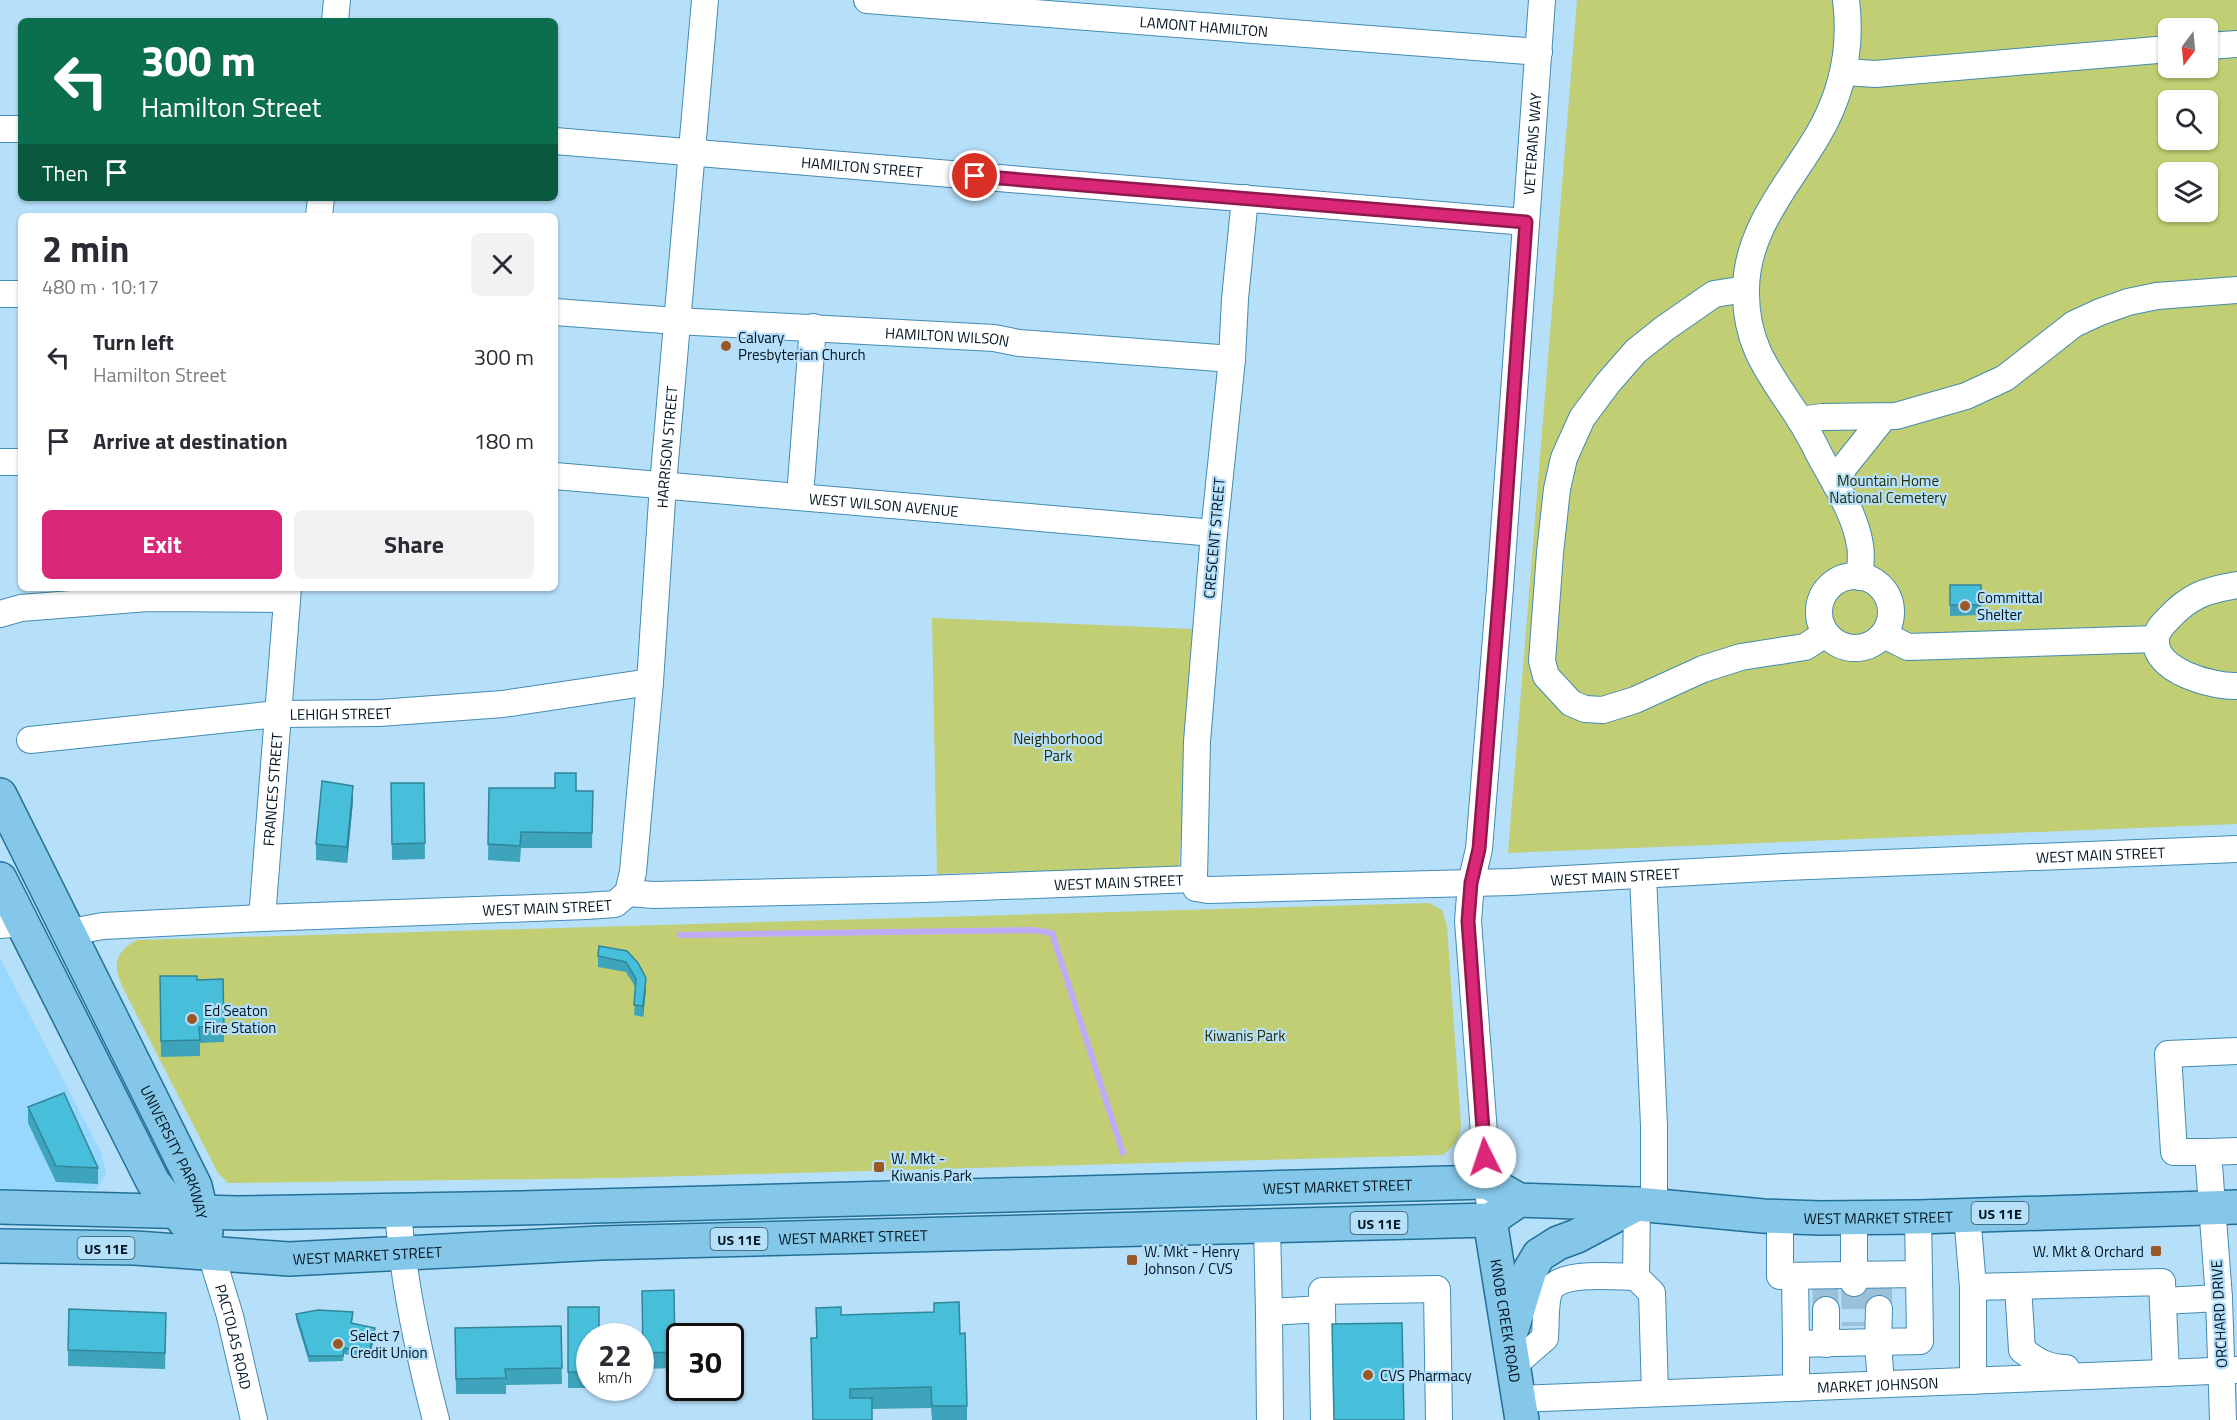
<!DOCTYPE html>
<html lang="en">
<head>
<meta charset="utf-8">
<style>
	body { margin:0; font-family:"Titillium Web",sans-serif; background:#f2f2f3; color:#2b2b33; height:100vh; display:flex; flex-direction:column; font-size:22px; white-space:nowrap }
	* { box-sizing:border-box; margin:0 }
	p { font-size:20px; color:#7c7c81 }
	.icon { flex:none; width:33px; height:33px; fill:none; stroke:currentColor; stroke-width:2; stroke-linecap:round; stroke-linejoin:round }
	.map { position:relative; flex:1; overflow:hidden }
	.side { position:absolute; left:18px; top:213px; width:540px; height:378px; display:flex; flex-direction:column; background:#fff; border-radius:9px; box-shadow:0 2px 4px #0004 }
	.side>* { flex:none }
	.hud { position:absolute; left:18px; top:18px; width:540px; height:183px; border-radius:9px; box-shadow:0 2px 4px #0004; background:#0b6e4f; color:#fff; overflow:hidden }
	.needle { width:39px; rotate:196deg }
	.fabs { position:absolute; left:2158px; top:18px; display:grid; gap:12px }
	.fabs a { display:grid; place-items:center; width:60px; height:60px; border-radius:9px; background:#fff; box-shadow:0 2px 4px #0004; font-size:30px }
	.speed { position:absolute; left:576px; top:1323px; display:flex; gap:12px; font-size:30px; font-weight:700; text-align:center }
	.speed>* { display:grid; place-content:center; width:78px; height:78px; border-radius:50%; background:#fff; box-shadow:0 2px 4px #0004; line-height:1 }
	.speed small { font-size:15px; font-weight:400 }
	.speed .limit { border:3px solid #111; border-radius:9px; background:#fff; color:#111 }
	.pin { position:absolute; display:grid; place-items:center; width:51px; height:51px; color:#fff; margin:-26px; border:3px solid #fff; border-radius:50%; box-shadow:0 2px 6px #0007 }
	.me { position:absolute; width:66px; margin:-33px; rotate:356deg; stroke-linejoin:round; filter:drop-shadow(0 0 4px #0008) }
	.turn { display:flex; align-items:center; gap:21px; height:126px; padding:0 24px; font-size:27px }
	.turn .icon { width:78px; height:78px; stroke-width:2.5 }
	.turn b { display:block; font-size:42px; line-height:51px }
	.then { display:flex; align-items:center; height:57px; padding:0 24px; background:#0003; gap:12px; font-size:22px }
	.round { display:grid; place-items:center; flex:none; width:63px; height:63px; border-radius:9px; background:#f2f2f3 }
	.summary { display:flex; align-items:center; justify-content:space-between; height:102px; padding:0 24px }
	h1 { font-size:36px; font-weight:700; line-height:45px }
	.primary-button { display:flex; gap:12px; margin-top:auto; padding:12px 24px }
	.primary-button a { flex:1; height:69px; border-radius:9px; background:#db2777; color:#fff; font-size:24px; font-weight:700; line-height:69px; text-align:center }
	.primary-button a+a { background:#f2f2f3; color:#2b2b33 }
	ul { padding:0; list-style:none }
	li { display:flex; align-items:center; gap:18px; height:84px; padding:0 24px }
	li div { flex:1 }
	li b { display:block; font-size:22px }
	li em { font-style:normal }
	.map>svg:first-child { display:block }
	.built { fill:#99d8fe }
	.green { fill:#c1ce73; fill-rule:evenodd }
	.lines { fill:none; stroke-linecap:round; stroke-linejoin:round }
	.stream { stroke:#bfabf9; stroke-width:6 }
	.minor-tunnel { stroke:#9bc1d8; stroke-width:26; stroke-dasharray:26 13; stroke-linecap:butt }
	.minor-casing { stroke:#448bb3; stroke-width:28 }
	.major-casing { stroke:#227098; stroke-width:36 }
	.minor { stroke:#fff; stroke-width:26 }
	.major { stroke:#85c7e8; stroke-width:33 }
	.wall { fill:#3da4bb }
	.shaded-wall { fill:#328699 }
	.building { fill:#47bfda; stroke:#328699; stroke-width:1.5 }
	.route-casing { stroke:#8e194d; stroke-width:15 }
	.route { stroke:#db2777; stroke-width:10 }
	.poi-dot { fill:#9a5824; stroke:#b6dff9; stroke-width:2 }
	.labels { text-anchor:middle; dominant-baseline:central; stroke-width:4.5; stroke-linejoin:round; paint-order:stroke }
	.shield { fill:#b6dff9; stroke:#375161; stroke-width:1.5 }
	.shield-label { font-size:14px; font-weight:bold; fill:#011420 }
	.street-label { font-size:15px; fill:#011420; stroke:#b6dff9 }
	.poi-label { font-size:15px; fill:#011420; stroke:#b6dff9; text-anchor:start }
	.park-label { font-size:15px; fill:#282d00; stroke:#b6dff9 }
</style>
</head>
<body>
<div class="map">
<svg width="2237" height="1420" viewBox="0 0 2237 1420">
	<rect width="100%" height="100%" fill="#b6dff9"/>
	<path class="built" d="M0,958L101,1152L106,1173L96,1190L0,1189Z"/>
	<path class="green" d="M1577,0H2237V824L1508,853ZM2169,28H2208V68H2169ZM2169,100H2208V140H2169ZM2169,172H2208V212H2169Z
		M932,618L1194,629L1179,866L937,874Z
		M1429,903L1442,910L1447,927L1461,1125C1460,1139 1454,1146 1443,1155L615,1178L228,1183L218,1173L126,994C114,969 110,955 137,940Z"/>
	<g class="lines">
		<path class="stream" d="M680,935L1033,930L1052,933L1123,1153"/>
		<path class="minor-tunnel" d="M1854,1283L1855,1326
			M1825,1284L1826,1310
			M1879,1309V1284"/>
		<g class="minor-casing">
			<g id="minor">
				<path id="s1" d="M867,0L1539,52"/>
				<path d="M1846,0C1852,48 1842,94 1818,135C1789,184 1746,230 1746,290C1745,346 1770,374 1799,418C1807,430 1814,444 1821,458C1836,485 1855,514 1860,545C1862,555 1860,566 1860,577"/>
				<path d="M335,21L337,0"/>
				<path d="M2208,46L2237,44"/>
				<path d="M1845,72L1875,74L2169,49"/>
				<path d="M0,129H21"/>
				<path id="s2" d="M555,141L1526,222"/>
				<path id="s3" d="M1245,198L1235,299L1232,359L1214,533L1197,742L1194,879L1196,888L1208,890L1511,882L1785,867L2237,849"/>
				<path d="M319,216L321,198"/>
				<path d="M1746,289L1714,294L1665,328L1636,351L1608,383L1582,418L1564,458L1557,489L1550,553L1542,661L1546,676L1571,703L1585,709L1603,710L1635,700L1703,669L1741,657L1805,647L1825,634"/>
				<path d="M0,294H21"/>
				<path id="s4" d="M555,312L677,321L994,338L1019,343L1232,359"/>
				<path d="M1800,420L1822,417L1896,416L1966,396L2005,378L2074,324L2100,312L2128,302L2157,296L2237,290"/>
				<path d="M0,462H21"/>
				<path id="s5" d="M555,476L1214,533"/>
				<path d="M1836,485L1844,467L1884,417"/>
				<path d="M800,496L813,327"/>
				<circle cx="1855" cy="612" r="36"/>
				<path d="M2237,585C2206,590 2189,596 2168,619C2163,624 2157,630 2156,638C2152,671 2213,687 2237,686"/>
				<path d="M0,614L21,608L148,598L287,599"/>
				<path d="M1884,635L1908,647L2156,639"/>
				<path id="s6" d="M30,740L277,714L379,713L503,704L650,682"/>
				<path d="M1643,875L1654,1126V1205"/>
				<path id="s7" d="M628,893L633,872L650,682L663,485L705,0"/>
				<path id="s8" d="M262,918L288,588"/>
				<path d="M0,925L21,923"/>
				<path id="s9" d="M70,932L103,926L262,918L586,906L615,904L628,893L654,895L925,889L1194,879"/>
				<path d="M2208,1152H2174L2168,1054L2237,1051"/>
				<path id="s10" d="M1489,1199L1468,921L1471,883L1479,849L1500,588L1542,0"/>
				<path d="M398,1210C403,1281 418,1351 436,1420"/>
				<path d="M1967,1214L1973,1287V1381"/>
				<path d="M1780,1216V1276L1919,1274L1918,1217"/>
				<path d="M1854,1217V1283"/>
				<path d="M1267,1226L1269,1312L1322,1309V1291L1437,1289L1439,1420"/>
				<path id="s11" d="M211,1254L230,1316L254,1420"/>
				<path d="M1795,1276L1796,1344L1920,1341L1919,1274"/>
				<path d="M1636,1277L1637,1204"/>
				<path d="M2018,1286L2022,1350C2037,1361 2047,1368 2066,1368"/>
				<path d="M1973,1287L2162,1282L2166,1373"/>
				<path d="M2163,1301L2219,1298"/>
				<path d="M1322,1309L1324,1420"/>
				<path d="M1879,1309L1878,1343L1881,1384"/>
				<path d="M1826,1310V1344"/>
				<path d="M1269,1312L1270,1420"/>
				<path d="M1514,1365L1545,1338C1546,1324 1545,1308 1548,1295C1554,1269 1616,1277 1636,1277L1652,1293L1655,1393"/>
				<path d="M1796,1388V1344"/>
				<path id="s12" d="M1520,1399L2237,1370"/>
				<path d="M2223,1420L2219,1298L2208,1152L2237,1151"/>
			</g>
		</g>
		<g class="major-casing">
			<g id="major">
				<path id="s13" d="M0,795L195,1186L206,1232"/>
				<path d="M0,879L153,1182L185,1222"/>
				<path id="s14" d="M0,1207L238,1213L521,1208L1487,1182L1519,1200L1637,1204L1763,1216L1820,1218L1918,1217L2237,1207"/>
				<path id="s15" d="M1490,1220L1522,1420"/>
				<path id="s16" d="M0,1246L135,1248L289,1259L600,1243L1490,1220L1519,1200"/>
				<path d="M1512,1329L1530,1270L1539,1255L1558,1243L1577,1236L1637,1204"/>
			</g>
		</g>
		<use href="#minor" class="minor"/>
		<use href="#major" class="major"/>
	</g>
	<path class="wall" d="M1950,585H1981V615L1950,616Z
		M391,783H424L425,859L392,860Z
		M489,788L593,791L592,848H521L520,862L488,860Z
		M353,801L347,863L316,860V844Z
		M627,951L646,989L643,1017L634,1015L636,988L626,972L598,967V956Z
		M197,980L224,1027V1042L200,1043V1056L161,1057L160,992Z
		M28,1107L98,1168V1184L56,1182L28,1123Z
		M934,1303L960,1334L967,1406V1420H932L931,1408L872,1409V1420H813L811,1338H816V1308L841,1315L934,1312Z
		M568,1307L590,1336V1388H599H568Z
		M642,1307L675,1352V1368L643,1369Z
		M296,1314L353,1318L352,1323L375,1334L369,1359L344,1354L343,1361L309,1362L296,1319Z
		M561,1326L562,1384L506,1385V1394H456L455,1328Z
		M166,1328L165,1369L68,1366V1350Z"/>
	<path class="shaded-wall" d="M353,786V801L347,863V847Z
		M646,978V989L643,1017V1006Z
		M375,1328V1334L369,1359V1353Z"/>
	<path class="building" d="M1950,585H1981V605H1950Z
		M555,773H576V791H593L592,833L521,832L520,846L488,844L489,788H555Z
		M322,781L353,786L347,847L316,844Z
		M391,783H424L425,843L392,844Z
		M599,946L627,951L638,963L646,978L643,1006L634,1005L636,979L626,962L598,956Z
		M160,976H197V980L223,979L224,1027H199L200,1040L161,1041Z
		M64,1093L98,1168L56,1166L28,1107Z
		M674,1290L675,1352L643,1353L642,1291Z
		M959,1302L960,1334L965,1333L967,1406H932L931,1387L850,1389V1398H872V1420H813L811,1338H817L816,1308L841,1307V1315L934,1312V1303Z
		M568,1307H599V1336H590V1372H568Z
		M69,1309L166,1313L165,1353L68,1350Z
		M318,1310L353,1312L351,1323L375,1328L369,1353L344,1348L343,1356H309L296,1314Z
		M1402,1323L1404,1420H1334L1332,1324Z
		M561,1326L562,1368L505,1369L506,1378L456,1379L455,1328Z"/>
	<g class="lines">
		<g class="route-casing">
			<path id="route" d="M975,176L1526,222L1500,588L1479,849L1471,883L1468,921L1485,1157"/>
		</g>
		<use href="#route" class="route"/>
	</g>
	<g class="poi-dot">
		<circle cx="726" cy="346" r="6"/>
		<circle cx="1965" cy="606" r="6"/>
		<circle cx="192" cy="1019" r="6"/>
		<rect x="873" y="1161" width="12" height="12" rx="3"/>
		<rect x="2150" y="1245" width="12" height="12" rx="3"/>
		<rect x="1126" y="1254" width="12" height="12" rx="3"/>
		<circle cx="338" cy="1344" r="6"/>
		<circle cx="1368" cy="1375" r="6"/>
	</g>
	<g class="labels">
		<g class="shield">
			<rect x="1971.5" y="1202" width="57" height="22" rx="4.5"/>
			<rect x="1350.5" y="1212" width="57" height="22" rx="4.5"/>
			<rect x="710.5" y="1228" width="57" height="22" rx="4.5"/>
			<rect x="77.5" y="1237" width="57" height="22" rx="4.5"/>
		</g>
		<g class="shield-label">
			<text x="2000" y="1213">US 11E</text>
			<text x="1379" y="1223">US 11E</text>
			<text x="739" y="1239">US 11E</text>
			<text x="106" y="1248">US 11E</text>
		</g>
		<g class="street-label">
			<text stroke="none"><textPath href="#s1" startOffset="338">LAMONT HAMILTON</textPath></text>
			<text stroke="none"><textPath href="#s10" startOffset="1059">VETERANS WAY</textPath></text>
			<text stroke="none"><textPath href="#s2" startOffset="308">HAMILTON STREET</textPath></text>
			<text stroke="none"><textPath href="#s4" startOffset="393">HAMILTON WILSON</textPath></text>
			<text stroke="none"><textPath href="#s7" startOffset="448">HARRISON STREET</textPath></text>
			<text stroke="none"><textPath href="#s5" startOffset="330">WEST WILSON AVENUE</textPath></text>
			<text transform="translate(1214 538) rotate(-85)">CRESCENT STREET</text>
			<text stroke="none"><textPath href="#s6" startOffset="312">LEHIGH STREET</textPath></text>
			<text stroke="none"><textPath href="#s8" startOffset="129">FRANCES STREET</textPath></text>
			<text stroke="none"><textPath href="#s3" startOffset="1598">WEST MAIN STREET</textPath></text>
			<text stroke="none"><textPath href="#s3" startOffset="1112">WEST MAIN STREET</textPath></text>
			<text stroke="none"><textPath href="#s9" startOffset="1054">WEST MAIN STREET</textPath></text>
			<text stroke="none"><textPath href="#s9" startOffset="478">WEST MAIN STREET</textPath></text>
			<text stroke="none"><textPath href="#s13" startOffset="398">UNIVERSITY PARKWAY</textPath></text>
			<text stroke="none"><textPath href="#s14" startOffset="1338">WEST MARKET STREET</textPath></text>
			<text stroke="none"><textPath href="#s14" startOffset="1884">WEST MARKET STREET</textPath></text>
			<text stroke="none"><textPath href="#s16" startOffset="854">WEST MARKET STREET</textPath></text>
			<text stroke="none"><textPath href="#s16" startOffset="368">WEST MARKET STREET</textPath></text>
			<text transform="translate(2219 1314) rotate(-93)">ORCHARD DRIVE</text>
			<text stroke="none"><textPath href="#s15" startOffset="102">KNOB CREEK ROAD</textPath></text>
			<text stroke="none"><textPath href="#s11" startOffset="86">PACTOLAS ROAD</textPath></text>
			<text stroke="none"><textPath href="#s12" startOffset="358">MARKET JOHNSON</textPath></text>
		</g>
		<g class="poi-label">
			<text x="738" y="337">Calvary<tspan x="738" dy="17">Presbyterian Church</tspan></text>
			<text x="1977" y="597">Committal<tspan x="1977" dy="17">Shelter</tspan></text>
			<text x="204" y="1010">Ed Seaton<tspan x="204" dy="17">Fire Station</tspan></text>
			<text x="891" y="1158">W. Mkt -<tspan x="891" dy="17">Kiwanis Park</tspan></text>
			<text x="1144" y="1251">W. Mkt - Henry<tspan x="1144" dy="17">Johnson / CVS</tspan></text>
			<text x="2144" y="1251" text-anchor="end">W. Mkt &amp; Orchard</text>
			<text x="350" y="1335">Select 7<tspan x="350" dy="17">Credit Union</tspan></text>
			<text x="1380" y="1375">CVS Pharmacy</text>
		</g>
		<g class="park-label">
			<text x="1888" y="480">Mountain Home<tspan x="1888" dy="17">National Cemetery</tspan></text>
			<text x="1058" y="738">Neighborhood<tspan x="1058" dy="17">Park</tspan></text>
			<text x="1245" y="1035">Kiwanis Park</text>
		</g>
	</g>
</svg>
<div class="fabs">
<a><svg class="needle" viewBox="-14 -14 28 28"><path d="M0-13l5 13h-10z" fill="#e53935"/><path d="M0 13l5-13h-10z" fill="#7c7c81"/></svg></a>
<a><svg class="icon" aria-label="search" viewBox="0 0 24 24"><circle cx="10" cy="10" r="6"/><path d="M15 15l6 6"/></svg></a>
<a><svg class="icon" aria-label="layers" viewBox="0 0 24 24"><path d="M12 4l9 5-9 5-9-5zM3 14l9 5 9-5"/></svg></a>
</div>
<div class="speed"><div>22<small>km/h</small></div><div class="limit">30</div></div>
<div class="pin" style="left:975px;top:176px;background:#d93025"><svg class="icon" aria-label="arrive" viewBox="0 0 24 24"><path d="M6 21V4h12l-3 4 3 4H6"/></svg></div>
<svg class="me" style="left:1485px;top:1157px" viewBox="-20 -20 40 40"><circle r="19" fill="#fff"/><path d="M0-13L10 11 0 6-10 11z" fill="#db2777"/></svg>
<div class="hud">
<div class="turn"><svg class="icon" aria-label="left" viewBox="0 0 24 24"><path d="M17 20v-9H6M10 6l-5 5 5 5"/></svg><div><b>300 m</b>Hamilton Street</div></div>
<div class="then">Then<svg class="icon" aria-label="arrive" viewBox="0 0 24 24"><path d="M6 21V4h12l-3 4 3 4H6"/></svg></div>
</div>
<section class="side">
<div class="summary"><div><h1>2 min</h1><p>480 m · 10:17</p></div><a class="round"><svg class="icon" aria-label="close" viewBox="0 0 24 24"><path d="M6 6l12 12M18 6L6 18"/></svg></a></div>
<ul>
<li><svg class="icon" aria-label="left" viewBox="0 0 24 24"><path d="M17 20v-9H6M10 6l-5 5 5 5"/></svg><div><b>Turn left</b><p>Hamilton Street</p></div><em>300 m</em></li>
<li><svg class="icon" aria-label="arrive" viewBox="0 0 24 24"><path d="M6 21V4h12l-3 4 3 4H6"/></svg><div><b>Arrive at destination</b></div><em>180 m</em></li>
</ul>
<div class="primary-button"><a>Exit</a><a>Share</a></div>
</section>
</div>
</body>
</html>
